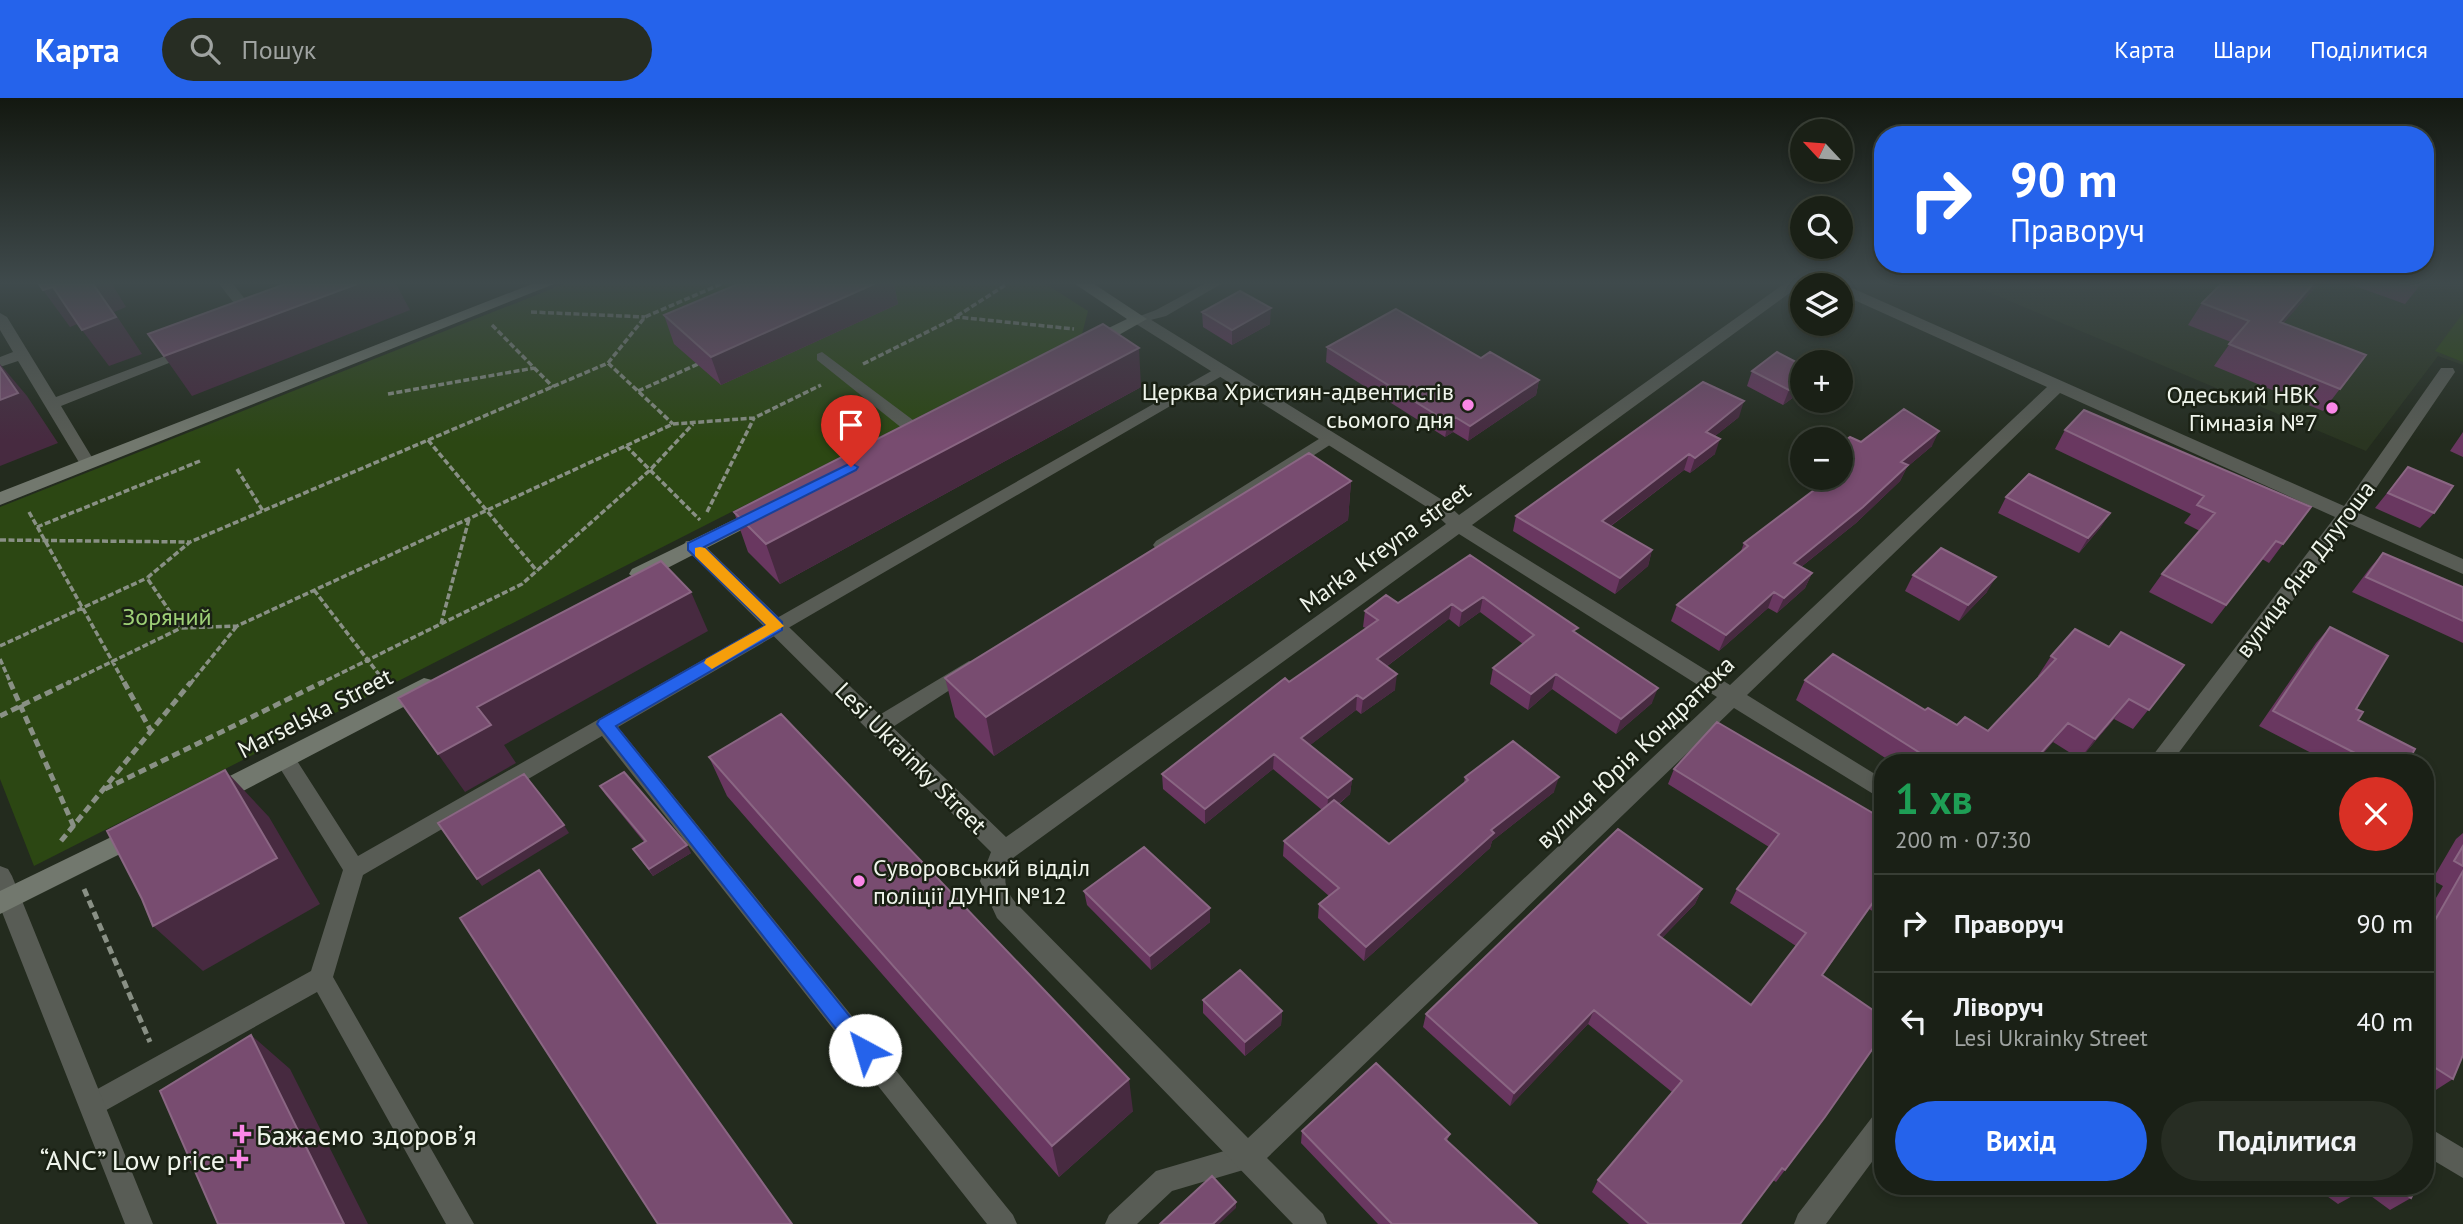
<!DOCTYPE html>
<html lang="uk">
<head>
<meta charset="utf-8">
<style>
	body { margin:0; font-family:"PT Sans",sans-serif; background:#272d23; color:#f1f3f6; height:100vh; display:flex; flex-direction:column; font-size:26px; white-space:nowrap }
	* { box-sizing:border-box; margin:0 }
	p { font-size:23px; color:#9fa3a1 }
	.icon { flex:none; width:38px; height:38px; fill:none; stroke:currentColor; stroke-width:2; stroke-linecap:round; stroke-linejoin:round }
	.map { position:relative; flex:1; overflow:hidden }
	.drawer { position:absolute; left:1874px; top:656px; width:560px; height:441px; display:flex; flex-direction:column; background:#1a2016; border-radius:28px; box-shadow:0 4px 10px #0003,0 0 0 2px #383e35 }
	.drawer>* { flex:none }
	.guide { position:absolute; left:1874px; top:28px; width:560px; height:147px; border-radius:28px; box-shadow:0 4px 10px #0003,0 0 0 2px #383e35; background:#2563eb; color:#fff; overflow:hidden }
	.needle { width:46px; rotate:296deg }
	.controls { position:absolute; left:1790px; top:21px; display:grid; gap:14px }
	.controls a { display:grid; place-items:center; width:63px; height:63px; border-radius:50%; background:#1a2016; box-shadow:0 4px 10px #0003,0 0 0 2px #383e35; font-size:35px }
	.pin { position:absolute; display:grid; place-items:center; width:60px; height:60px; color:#fff; margin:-72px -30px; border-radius:50% 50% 50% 0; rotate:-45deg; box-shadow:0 0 7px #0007 }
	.pin .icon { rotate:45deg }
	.me { position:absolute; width:77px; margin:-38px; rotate:321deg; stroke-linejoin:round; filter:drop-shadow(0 0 5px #0008) }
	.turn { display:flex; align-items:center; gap:24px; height:147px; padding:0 21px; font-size:32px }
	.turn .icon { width:91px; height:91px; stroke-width:2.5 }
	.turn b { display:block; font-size:49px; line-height:60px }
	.round { display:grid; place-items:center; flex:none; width:74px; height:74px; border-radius:37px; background:#272d23 }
	.overview { display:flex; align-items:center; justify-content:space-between; height:119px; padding:0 21px }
	h1 { font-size:42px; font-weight:800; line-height:52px; color:#1e9e55 }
	.button { display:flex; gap:14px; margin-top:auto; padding:14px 21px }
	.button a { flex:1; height:80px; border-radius:42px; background:#2563eb; color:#fff; font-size:28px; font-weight:800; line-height:80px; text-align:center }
	.button a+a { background:#272d23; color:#f1f3f6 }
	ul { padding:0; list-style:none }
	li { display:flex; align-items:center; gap:21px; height:98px; padding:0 21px; border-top:2px solid #383e35 }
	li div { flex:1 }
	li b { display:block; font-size:26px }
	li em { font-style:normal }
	header { display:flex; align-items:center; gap:42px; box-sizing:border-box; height:98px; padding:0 35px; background:#2563eb; color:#fff }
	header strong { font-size:33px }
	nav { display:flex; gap:38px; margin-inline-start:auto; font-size:24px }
	.search { width:490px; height:63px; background:#272d23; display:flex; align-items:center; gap:18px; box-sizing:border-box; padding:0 24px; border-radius:38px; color:#9fa3a1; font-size:26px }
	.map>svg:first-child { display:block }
	.built { fill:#2a3521 }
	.green { fill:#2c4713 }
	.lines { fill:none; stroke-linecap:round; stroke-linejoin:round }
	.path-far1 { stroke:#899085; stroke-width:3.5; stroke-dasharray:6 2.5; stroke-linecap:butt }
	.path { stroke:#899085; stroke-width:5; stroke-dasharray:8 4.5; stroke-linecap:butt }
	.lane { fill:#585c55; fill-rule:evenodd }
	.street { fill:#585c55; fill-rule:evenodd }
	.secondary { fill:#72786e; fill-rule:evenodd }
	.wall { fill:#693760 }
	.shaded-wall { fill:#472a40 }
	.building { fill:#784c70; stroke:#8a6683; stroke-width:2 }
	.route { fill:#2563eb; stroke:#184099; stroke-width:2 }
	.slow { fill:#f59e0b }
	.poi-dot { fill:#fa87e7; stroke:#1a2114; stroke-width:2.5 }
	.labels { text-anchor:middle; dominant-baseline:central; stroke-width:5; stroke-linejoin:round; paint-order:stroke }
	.poi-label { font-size:24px; fill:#f0f5ec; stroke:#1a2114; text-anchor:end }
	.street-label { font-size:24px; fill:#f0f5ec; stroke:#1a2114 }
	.park-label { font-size:24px; fill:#9ed076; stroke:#1a2114 }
	.near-poi-label { font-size:28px; fill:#f0f5ec; stroke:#1a2114; text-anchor:start }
</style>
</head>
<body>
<header>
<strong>Карта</strong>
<div class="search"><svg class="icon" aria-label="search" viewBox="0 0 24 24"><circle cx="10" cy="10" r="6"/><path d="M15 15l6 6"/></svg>Пошук</div>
<nav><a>Карта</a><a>Шари</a><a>Поділитися</a></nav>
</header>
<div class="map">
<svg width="2463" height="1126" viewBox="0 0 2463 1126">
	<rect width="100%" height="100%" fill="#232b1e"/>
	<path class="built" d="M1969,186H2463V267L2438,258L2366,353Z"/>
	<path class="green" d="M564,186H1046L1088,213L1082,236L34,768L0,681V409Z
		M2463,215V264L2435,253Z"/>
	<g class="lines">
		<path class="path-far1" d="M721,186L645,219L608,265L190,444L147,480L181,530L237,528L673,326L754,320L821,287
			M531,214L645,219
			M957,218L1007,186
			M492,227L553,289
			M608,265L673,326
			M863,266L957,219L1074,231
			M638,293L698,266
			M388,296L534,270
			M428,342L537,473
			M626,348L700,422
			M237,371L263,413
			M29,414L125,586
			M707,414L754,320
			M37,429L200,363
			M0,442L189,444
			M314,492L384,583
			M441,526L469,421
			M0,548L147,480
			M0,561L11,586
			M66,586L181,530
			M190,586L237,528
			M319,586L522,486L650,372L693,326"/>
		<path class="path" d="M10,584L74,729
			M124,584L151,633
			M0,618L70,584
			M105,691L323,584
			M61,743L191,584
			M84,791L150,944"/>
		<path class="lane" d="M219,186H233L261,221L259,224H249Z
			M1204,186H1221L1166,218L1139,225L1132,221L1156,212Z
			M0,215L7,219L56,299L186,250H196L199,253L61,308L96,366L88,371L80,366L18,263L0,269V259L13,254L0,232Z
			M822,254L925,331V339H913L817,262V256Z
			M1222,267L1227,269V275L618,629L1013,1117L1017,1126H987L602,638L363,777L333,879L474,1126H446L317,894L101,1015L92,1019L83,1015L80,1007L83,999L311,873L343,772L278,667L275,661L278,655H292L358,758Z
			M1330,334L1338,339L1336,343L1168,451H1156L1153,447L1156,443Z
			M969,563L976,565L979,570L976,575L885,634H871L868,628L871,622Z
			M1248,1046L1257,1050L1261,1059L1257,1068L1172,1093L1137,1126H1105L1109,1117L1156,1073Z"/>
		<path class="street" d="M1784,186H1802L1472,427L1730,587L2047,289L1841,196V187H1835L1843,186L2344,408L2441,270H2453L2455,274L2359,415L2463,461V476L2350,426L2171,665H2147L2335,419L2060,295L1747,597L1883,681V702L1734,610L1267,1060L1323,1116L1327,1126H1293L997,820L980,783L991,754L683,448L686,443H700L1006,739L1446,426L1430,411L1133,224V218H1145L1444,403L1459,417ZM1459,436L1717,599L1248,1040L1015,804C1003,788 1002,778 1013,760Z
			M0,768L8,771L12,778L153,1126H125L0,809Z
			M1883,1014V1049L1826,1126H1794L1798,1116L1873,1018Z
			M2426,1028L2463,1050V1080L2426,1058Z"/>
		<path class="secondary" d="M532,186H554L0,407V394Z
			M1075,186H1094L1147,221L1094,251H1082V243L1127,221Z
			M764,407L771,409L773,413L771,417L646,481L639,483L629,476L632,471Z
			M424,580L432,582L435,588L432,594L222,704L214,706L206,704L203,697L206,690Z
			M138,726L146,729L150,736L146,743L0,816V793Z"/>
	</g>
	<path class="wall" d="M874,186H894L898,206L721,287L674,246L664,217Z
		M2221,186H2318L2283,225L2349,279L2323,313L2214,268L2231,244L2188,227L2202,205Z
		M2349,186H2421L2405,206Z
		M1202,214L1270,226L1232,247L1203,229Z
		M1327,249L1481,260L1539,282L1536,297L1468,343L1453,334L1445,339L1326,264Z
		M1802,267V293L1783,307L1747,288L1752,273Z
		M1141,289L780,486L748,454L734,414Z
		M2084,312L2283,446L2269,465L2262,461L2212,526L2149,494L2162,476L2200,433L2184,425L2191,416L2055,351L2065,332Z
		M1739,319L1715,338V356L1690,375L1684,372L1611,428L1652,452L1648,468L1615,496L1513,433L1516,418Z
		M2463,334V359L2450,353Z
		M1861,344L1932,348L1907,369L1900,383L1856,425L1801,469L1812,475L1805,490L1777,515L1768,510L1719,553L1671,523L1677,507L1741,453L1744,445L1823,385L1813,381L1814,380H1841Z
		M2408,369L2434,415L2420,430L2375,410Z
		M1351,383L1348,422L994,658L955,619L945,580Z
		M2006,399L2110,415L2100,430L2079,455L1998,415Z
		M2383,455L2463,489V545L2352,494L2370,470Z
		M1470,457L1576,535L1652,605L1616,636L1552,591L1528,612L1490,586L1493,570L1523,546L1480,514L1459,529L1449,521L1386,569L1395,592L1361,616L1356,612L1310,647L1352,681L1350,696L1339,706L1389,746L1464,685L1465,679L1554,694L1492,743L1490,750L1364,863L1318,820L1319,806L1329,798L1283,758L1284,743L1322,712L1273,671L1205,726L1163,691L1162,676L1289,584L1366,530L1363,529L1365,513L1398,505Z
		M1913,477L1987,494L1959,523L1905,493Z
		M2330,529L2356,611L2358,622L2407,665H2331L2259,628L2316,545Z
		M2109,549L2184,567L2133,631L2114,621L2080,661L2053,644L2035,665H1893L1796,602L1805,582L1925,612L1957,627L1988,633L2039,579L2038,578L2051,558Z
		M709,659L1133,1013L1059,1079L727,698Z
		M1674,671L1883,721V819L1869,811L1822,878L1825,1019L1776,1084L1773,1082L1740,1126H1629L1592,1094L1598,1082L1672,994L1588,926L1510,1008L1423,929L1426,916L1702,791L1695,806L1662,840L1751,907L1796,848L1730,805L1737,791L1769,749L1668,686Z
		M600,688L691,755L653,778L638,758L633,751L644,744L605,696Z
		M2463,735V957L2453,981L2428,997L2426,995V817L2443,788L2432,782L2456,741Z
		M1084,793L1210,810V824L1151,872L1087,807Z
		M1203,902L1282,913L1281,927L1245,958L1203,915Z
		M1302,1033L1450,1036L1447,1043L1537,1126H1378L1301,1045Z
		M2313,1088H2417L2411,1100L2390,1112L2360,1090L2358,1095L2338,1106Z"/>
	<path class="shaded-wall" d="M93,186H112L126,209L114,214L142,256L109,268L82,232Z
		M357,186H396L410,212L192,298L164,258Z
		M874,186H894L898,206L721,287L711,259Z
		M2313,186H2318L2265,246L2280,224Z
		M53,189L80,225L70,229L43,192Z
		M1271,210L1270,226L1232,247V232Z
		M1139,250L1141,289L780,486L766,446Z
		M0,266L27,298L58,345L0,368Z
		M1539,282L1536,297L1468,343L1470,328Z
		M1802,282V293L1783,307L1789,292Z
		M1744,303L1739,319L1701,349L1706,334Z
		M1455,319L1453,334L1445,339L1448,324Z
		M1939,333L1932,348L1907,369L1900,383L1856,425L1787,480L1794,465L1901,364Z
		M1720,341L1715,356L1690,375L1695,360Z
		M1689,356L1684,372L1597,438L1602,423Z
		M1351,383L1348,422L994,658L986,619Z
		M2110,415L2100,430L2079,455L2088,440Z
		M1652,452L1648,468L1615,496L1620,480Z
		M1812,475L1805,490L1777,515L1784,500Z
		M1996,479L1987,494L1959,523L1968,507Z
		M691,494L708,533L504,647L516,665L465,694L438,656L477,609Z
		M1774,494L1768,510L1719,553L1726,537Z
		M1483,499L1480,514L1459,529L1462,513Z
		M1452,506L1449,521L1375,577L1377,561Z
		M1397,576L1395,592L1361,616L1363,601Z
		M1556,576L1552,591L1528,612L1531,596Z
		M1658,590L1652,605L1616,636L1621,621Z
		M1357,597L1356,612L1300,655L1301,640Z
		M2129,601L2114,621L2080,661L2095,641Z
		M2068,625L2053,644L2035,665H2032Z
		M1274,656L1273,671L1205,726V711Z
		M225,672L269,719L320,806L203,873L153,828Z
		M1559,679L1554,694L1492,743L1490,750L1364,863L1366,849L1491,732Z
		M1352,681L1350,696L1327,715L1328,700Z
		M564,727L569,735L482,788L477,781Z
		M687,747L691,755L653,778L649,771Z
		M1702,791L1695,806L1651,851L1658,837Z
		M1210,810V824L1151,872L1150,858Z
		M1594,912L1588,926L1510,1008L1514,995Z
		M1282,913L1281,927L1245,958V944Z
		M251,937L290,971L368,1126H344Z
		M1129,981L1133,1013L1059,1079L1052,1048Z
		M1236,1104V1110L1219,1126H1213Z"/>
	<path class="building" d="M39,186H93L116,219L82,232L53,189L43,192Z
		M285,186H357L164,258L148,236Z
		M738,186H874L711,259L664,217Z
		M2221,186H2313L2280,224L2366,257L2340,291L2229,246L2249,223L2202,205Z
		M1240,193L1271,210L1232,232L1202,214Z
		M1396,211L1481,260L1490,254L1539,282L1470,328L1455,319L1448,324L1327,249Z
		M1103,226L1139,250L766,446L734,414Z
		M1777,254L1802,267V282L1789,292L1752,273Z
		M0,269L18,295L0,302Z
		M1703,284L1744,303L1706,334L1720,341L1695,360L1689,356L1602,423L1652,452L1620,480L1516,418Z
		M1904,311L1939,333L1901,364L1908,367L1863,409L1794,465L1812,475L1784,500L1774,494L1726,537L1677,507L1748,448L1744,445L1830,380H1841V346L1850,339L1861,344Z
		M2084,312L2311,409L2283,446L2276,443L2226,507L2162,476L2215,415L2197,407L2204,398L2065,332Z
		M1309,355L1351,383L986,619L945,580Z
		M2408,369L2453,388L2434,415L2388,395Z
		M2029,376L2110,415L2088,440L2006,399Z
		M1941,450L1996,479L1968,507L1913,477Z
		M2383,455L2463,489V523L2366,479Z
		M1470,457L1578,530L1573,533L1658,590L1621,621L1556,576L1531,596L1493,570L1534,537L1483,499L1462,513L1452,506L1377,561L1397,576L1363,601L1357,597L1301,640L1352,681L1328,700L1274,656L1205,711L1162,676L1285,580L1289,584L1378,522L1365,513L1386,497L1398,505Z
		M661,463L691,494L477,609L491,627L438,656L398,600Z
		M2330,529L2388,558L2356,611L2363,614L2358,622L2415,651L2407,665H2353L2357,656L2273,613Z
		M2075,531L2109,549L2121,534L2184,567L2149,612L2129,601L2095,641L2068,625L2032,665H1936L1805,582L1833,556L1925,612L1928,610L1957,627L1965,619L1988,633L2056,561L2051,558Z
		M781,616L1129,981L1052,1048L709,659Z
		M1717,624L1883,721V799L1879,796L1822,877L1883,919V936L1825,1019L1785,1072L1782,1070L1740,1126H1649L1598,1082L1682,983L1594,912L1514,995L1426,916L1618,731L1702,791L1658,837L1751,907L1806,835L1737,791L1779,736L1674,671Z
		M1513,643L1559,679L1491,732L1494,735L1366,849L1319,806L1339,790L1284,743L1334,702L1389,746L1468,682L1465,679Z
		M225,672L277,760L153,828L142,801L107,733Z
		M624,674L687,747L649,771L633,751L646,743L600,688Z
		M524,676L564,727L477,781L438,725Z
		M2463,748V768L2454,763Z
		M1144,749L1210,810L1150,858L1084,793Z
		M539,772L792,1126H658L460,820Z
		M2463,773V957L2453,981L2426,964V838Z
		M1240,872L1282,913L1245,944L1203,902Z
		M251,937L344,1126H218L160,993Z
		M1376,965L1450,1036L1445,1041L1537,1126H1392L1302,1033Z
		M2426,1061L2430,1064L2426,1072Z
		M1212,1078L1236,1104L1213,1126H1160Z
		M2348,1088H2361L2358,1095Z
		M2394,1088H2417L2411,1100Z"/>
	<linearGradient id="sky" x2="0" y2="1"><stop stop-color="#131810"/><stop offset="0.54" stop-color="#3f4a4c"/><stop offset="1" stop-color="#3f4a4c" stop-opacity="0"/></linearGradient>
	<rect width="2463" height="343" fill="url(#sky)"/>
	<path class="route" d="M851,365L858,369L856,372L704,449L782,524V532L616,628L872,946L875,952L872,959L865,962L858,959L597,626L599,622L766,527L688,452V445Z"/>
	<path class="slow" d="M700,449L705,450L784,528L712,571L704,565L706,561L766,527L695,458V450Z"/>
	<g class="poi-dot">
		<circle cx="1468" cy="307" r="7"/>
		<circle cx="2332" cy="310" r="7"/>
		<circle cx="859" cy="783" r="7"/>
		<path d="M238.5 1025.5h7v7h7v7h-7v7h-7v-7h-7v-7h7z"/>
		<path d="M235.5 1050.5h7v7h7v7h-7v7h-7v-7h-7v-7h7z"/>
	</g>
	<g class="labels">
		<g class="poi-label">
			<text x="1454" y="293">Церква Християн-адвентистів<tspan x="1454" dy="28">сьомого дня</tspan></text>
			<text x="2318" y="296">Одеський НВК<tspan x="2318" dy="28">Гімназія №7</tspan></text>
			<text x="873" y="769" text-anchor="start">Суворовський відділ<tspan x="873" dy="28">поліції ДУНП №12</tspan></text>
		</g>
		<g class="street-label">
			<text transform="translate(1385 449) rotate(-36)">Marka Kreyna street</text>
			<text transform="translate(2305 471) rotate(-53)">вулиця Яна Длугоша</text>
			<text transform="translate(315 615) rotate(-27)">Marselska Street</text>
			<text transform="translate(1635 654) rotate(-44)">вулиця Юрія Кондратюка</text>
			<text transform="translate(911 660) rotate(45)">Lesi Ukrainky Street</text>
		</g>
		<g class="park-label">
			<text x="167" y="518">Зоряний</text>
		</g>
		<g class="near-poi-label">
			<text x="256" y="1036">Бажаємо здоровʼя</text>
			<text x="225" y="1061" text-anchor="end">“ANC” Low price</text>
		</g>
	</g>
</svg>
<div class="controls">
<a><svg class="needle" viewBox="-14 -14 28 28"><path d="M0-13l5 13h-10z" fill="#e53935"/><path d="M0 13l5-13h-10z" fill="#9fa3a1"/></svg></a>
<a><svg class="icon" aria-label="search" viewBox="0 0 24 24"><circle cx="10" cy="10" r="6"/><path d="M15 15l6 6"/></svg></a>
<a><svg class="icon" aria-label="layers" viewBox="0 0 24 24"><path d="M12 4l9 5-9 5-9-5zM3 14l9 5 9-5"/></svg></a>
<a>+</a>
<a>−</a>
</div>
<div class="pin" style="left:851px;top:369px;background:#d93025"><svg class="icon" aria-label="arrive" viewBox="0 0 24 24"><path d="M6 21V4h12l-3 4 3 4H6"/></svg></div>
<svg class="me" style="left:865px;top:952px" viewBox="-20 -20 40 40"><circle r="19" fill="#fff"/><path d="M0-13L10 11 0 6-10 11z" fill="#2563eb"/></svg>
<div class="guide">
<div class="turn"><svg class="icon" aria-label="right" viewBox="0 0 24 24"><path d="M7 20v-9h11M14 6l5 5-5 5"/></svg><div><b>90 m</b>Праворуч</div></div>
</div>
<section class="drawer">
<div class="overview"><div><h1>1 хв</h1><p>200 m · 07:30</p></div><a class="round" style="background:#d93025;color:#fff"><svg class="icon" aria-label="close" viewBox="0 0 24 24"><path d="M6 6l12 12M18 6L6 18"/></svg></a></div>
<ul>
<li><svg class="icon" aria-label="right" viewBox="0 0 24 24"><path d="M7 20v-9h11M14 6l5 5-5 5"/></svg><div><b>Праворуч</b></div><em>90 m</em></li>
<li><svg class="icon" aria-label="left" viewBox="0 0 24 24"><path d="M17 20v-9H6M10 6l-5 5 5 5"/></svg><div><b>Ліворуч</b><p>Lesi Ukrainky Street</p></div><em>40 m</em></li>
</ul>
<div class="button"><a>Вихід</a><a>Поділитися</a></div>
</section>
</div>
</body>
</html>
